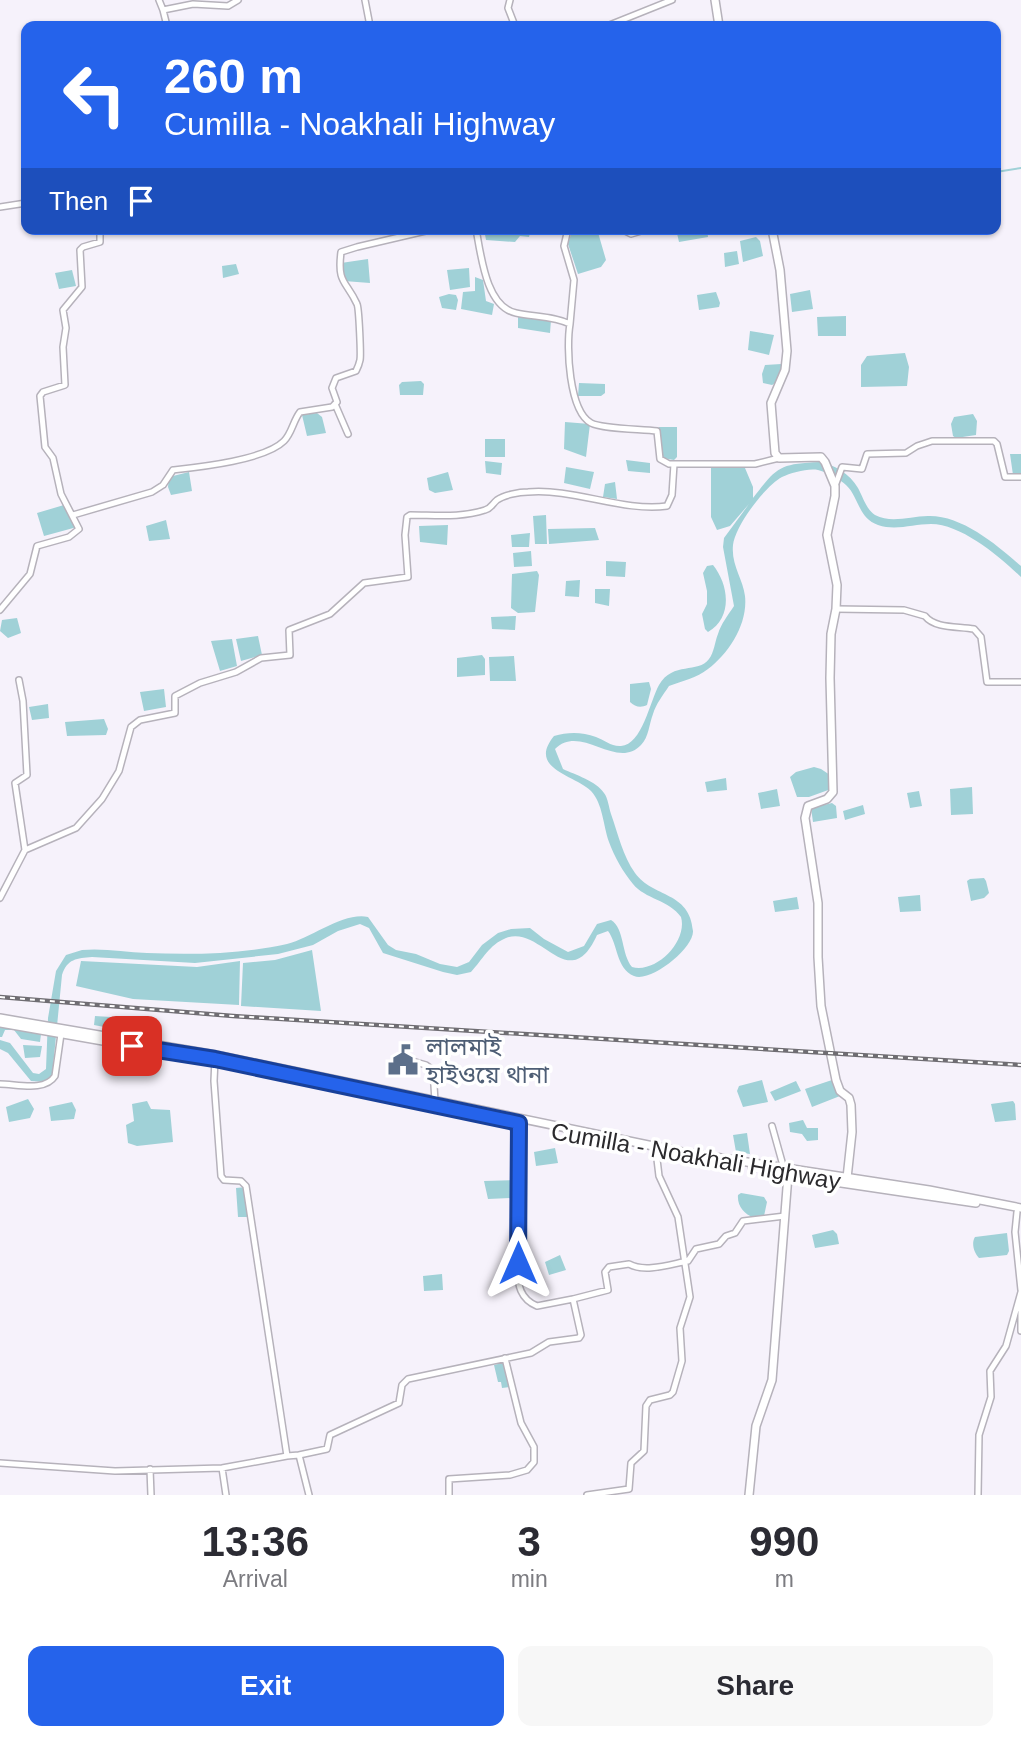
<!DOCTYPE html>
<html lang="en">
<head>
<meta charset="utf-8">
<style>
	body { margin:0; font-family:Helvetica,"Noto Sans Bengali",sans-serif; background:#f7f7f7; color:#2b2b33; height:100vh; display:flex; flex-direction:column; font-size:26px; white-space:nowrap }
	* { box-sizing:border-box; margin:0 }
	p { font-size:23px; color:#7c7c81 }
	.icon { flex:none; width:38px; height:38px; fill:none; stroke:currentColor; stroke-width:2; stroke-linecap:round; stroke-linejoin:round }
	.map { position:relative; height:1495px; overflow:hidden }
	.side { display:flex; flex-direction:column; background:#fff; flex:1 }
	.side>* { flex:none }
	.top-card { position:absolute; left:21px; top:21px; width:980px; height:214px; border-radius:14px; box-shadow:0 2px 5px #0004; background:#2563eb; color:#fff; overflow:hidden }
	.pin { position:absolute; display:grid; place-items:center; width:60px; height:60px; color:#fff; margin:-30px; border-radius:14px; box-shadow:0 4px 10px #0006 }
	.me { position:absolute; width:77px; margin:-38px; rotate:0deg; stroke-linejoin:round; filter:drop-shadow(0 0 5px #0008) }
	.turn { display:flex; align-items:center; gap:24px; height:147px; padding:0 28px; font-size:32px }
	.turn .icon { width:91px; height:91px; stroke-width:2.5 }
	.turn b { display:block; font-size:49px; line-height:60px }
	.then { display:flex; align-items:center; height:66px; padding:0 28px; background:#0003; gap:14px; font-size:26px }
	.eta { display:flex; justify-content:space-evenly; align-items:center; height:119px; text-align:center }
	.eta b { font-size:42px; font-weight:700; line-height:49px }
	.action { display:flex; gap:14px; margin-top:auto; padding:14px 28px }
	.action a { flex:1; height:80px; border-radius:14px; background:#2563eb; color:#fff; font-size:28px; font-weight:700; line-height:80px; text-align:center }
	.action a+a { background:#f7f7f7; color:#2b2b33 }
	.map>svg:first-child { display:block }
	.water { fill:#a0d1d7 }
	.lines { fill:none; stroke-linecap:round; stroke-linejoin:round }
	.stream { stroke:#a0d1d7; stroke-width:2 }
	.minor-casing { stroke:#b6b2bb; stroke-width:8 }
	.major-casing { stroke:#b6b2bb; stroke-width:10 }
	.highway-casing { stroke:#b6b2bb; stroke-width:11 }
	.minor { stroke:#fff; stroke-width:5 }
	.major { stroke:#fff; stroke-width:7 }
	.highway { stroke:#fff; stroke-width:9 }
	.rail-casing { stroke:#6f6d72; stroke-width:4.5 }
	.rail { stroke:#fff; stroke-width:2; stroke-dasharray:5; stroke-linecap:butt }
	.route-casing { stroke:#184099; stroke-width:18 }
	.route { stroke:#2563eb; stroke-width:12 }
	.labels { text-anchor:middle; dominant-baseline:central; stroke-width:7; stroke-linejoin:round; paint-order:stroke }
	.service-label { font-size:24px; fill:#4e5e75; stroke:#fff; text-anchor:start }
	.street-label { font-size:24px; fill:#2b2a2d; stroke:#fff }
</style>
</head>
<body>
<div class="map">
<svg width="1021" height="1495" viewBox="0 0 1021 1495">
	<rect width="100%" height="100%" fill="#f6f2fb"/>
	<path class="water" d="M484,229H531L529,237L520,236L515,242L486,240Z
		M581,229H597L606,260L601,267L578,274L568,244L572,231Z
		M676,229H707L708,237L679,242Z
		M756,237L760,241L763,256L743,262L740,241Z
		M737,251L739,264L725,267L724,253Z
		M368,259L370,283L344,281L341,263Z
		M236,264L239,274L223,278L222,266Z
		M469,268L470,287L450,290L447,270Z
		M72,270L76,286L59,289L55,273Z
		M475,277L483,280L486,301L494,304L492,315L461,309L463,292L475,291Z
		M810,290L813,309L792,312L790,294Z
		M716,292L720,303L719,307L699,310L697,295Z
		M449,294L456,295L458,300L456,310L442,308L439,297Z
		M518,316L551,320L550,333L518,328Z
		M846,316V336H818L817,317Z
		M750,331L774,335L769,355L748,350Z
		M905,353L909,367L907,386L861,387V365L867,356Z
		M781,364L782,370L777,382L772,385L763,383L762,374L765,365Z
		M421,381L424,384L423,395H400L399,385L402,382Z
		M579,383L605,384V393L601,396H578Z
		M317,413L322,417L326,433L307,436L302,415Z
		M973,414L977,421L976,435L956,438L953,436L951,424L954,417Z
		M565,422L590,424L586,457L564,449Z
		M659,427H677V457L674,460L662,458Z
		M485,439H505V457H485Z
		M1010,454H1021V474L1013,475Z
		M626,460L650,463V473L628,471Z
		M485,461L502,463L501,475L486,473Z
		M819,462C834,464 850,474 858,488C863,497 866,509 875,515C892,524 910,516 928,516C962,515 997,545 1021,566V577C999,556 961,524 931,524C913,524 896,531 878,525C858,518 859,497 846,485C840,479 826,472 818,470C808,468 791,473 782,477C765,486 735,526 733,545C731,565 743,579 745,596C748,624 729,653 708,669C697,678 682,681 669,686C663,695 656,704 653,714C649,724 649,737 641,745C616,771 581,723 555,749L563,769C576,775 596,781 604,793C608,798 609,808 611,814C618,834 623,856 635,873C653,898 690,891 693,931C694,948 651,983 634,976C616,969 618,944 608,931L597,935C569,997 541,924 506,938C489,945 483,959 471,972L457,975L443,972L383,953L369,928L360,924L338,931L313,945L278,954L195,963L92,957C77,958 67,959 62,975L52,1077L45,1082L31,1081L8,1053L0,1049V1040L10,1043L33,1073L39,1074L46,1069L48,1018L56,971L66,955L82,950C103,948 125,952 147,953C193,955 242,954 287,944C312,938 343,912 368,917L388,945L396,950L416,954L440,964L457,967L469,962L482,945L498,933L511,929L530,928L544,939L568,952L584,946L597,924L611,920C625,929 621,954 632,967C656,974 688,941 681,917C669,900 645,899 633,884C623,872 614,856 609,842C603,825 603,804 591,791C575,775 527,769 554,736C568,732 582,732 596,737C604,740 612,747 621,746C642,745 650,701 659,685C673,661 698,674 709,659C714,653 715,641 718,634C721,624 728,615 734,606L723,547L724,538L749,504L730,526L717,530L711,517V468H745L753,487V498C777,467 779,464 819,462Z
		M566,467L594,472L590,489L564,483Z
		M189,472L192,491L171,495L168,487L169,477Z
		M448,472L453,490L435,493L429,490L427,478Z
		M615,482L617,499L603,497L605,484Z
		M64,505L77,527L44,536L37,513Z
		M546,515L547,544H535L533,516Z
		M166,520L170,539L149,541L146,526Z
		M448,525L447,545L420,542L419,526Z
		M595,528L599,540L549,544L548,529Z
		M530,533L529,547H512L511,535Z
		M531,551L532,566L514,567L513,553Z
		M606,561L626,562L625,577L606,576Z
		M713,565C729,585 733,617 708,632L705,629L702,614L707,604V591L703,573L707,566Z
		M537,571L539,575L535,612L518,613L511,608L512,574Z
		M580,580L579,597L565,596L566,581Z
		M595,589H610L609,606L595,603Z
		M516,616L515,630L492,629L491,617Z
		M17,618L21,633L8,638L0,631L2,620Z
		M258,636L262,655L241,661L236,639Z
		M232,639L237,666L220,671L211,641Z
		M482,655L485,659V675L457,677V658Z
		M514,656L516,681H490L489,657Z
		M649,682L651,689L647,705C641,708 635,707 630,702V684Z
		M164,689L166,707L144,711L140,692Z
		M48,704L49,718L32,720L29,707Z
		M104,719L108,729L106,735L67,736L65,722Z
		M814,767L821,769L830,775L831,789L809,797H797L790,777L796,772Z
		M726,778L727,790L707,792L705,782Z
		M972,787L973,814L951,815L950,789Z
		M777,789L780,806L761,809L758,793Z
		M919,791L922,806L910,808L907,793Z
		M832,803L836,806L837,818L813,822L811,808Z
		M863,805L865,814L845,820L843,811Z
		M984,878L986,881L989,893L984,898L971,901L967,881L970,879Z
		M920,895L921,911L900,912L898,897Z
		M797,897L799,909L775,912L773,901Z
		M312,950L321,1011L241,1006L243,963L275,960Z
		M81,961L197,967L240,961L239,1005L133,999L76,986Z
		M95,1016L127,1018L128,1026L152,1029L150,1036L94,1025Z
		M0,1024L41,1034L40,1042L21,1039L14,1030H5L2,1037H0Z
		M23,1045L42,1046L40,1057L25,1058Z
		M835,1079L840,1096L812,1107L805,1089Z
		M762,1080L768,1102L743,1107L737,1091L739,1086Z
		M796,1081L801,1091L775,1101L770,1092Z
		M28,1099L34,1109L30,1118L9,1122L6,1107Z
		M147,1101L151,1109L170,1110L173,1142L137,1146L128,1143L126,1125L134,1121L132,1104Z
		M1013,1101L1015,1104L1016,1120L995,1122L991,1104Z
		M72,1102L76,1110L74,1119L51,1121L49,1107Z
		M803,1120L807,1128H818V1140L807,1141L802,1134L790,1132L789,1123Z
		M747,1133L750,1154L736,1152L733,1135Z
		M555,1148L558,1163L536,1166L534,1152Z
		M515,1180L513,1198L488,1199L484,1181Z
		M246,1187L249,1217H238L236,1188Z
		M741,1193L764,1197L767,1202L764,1216L754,1218C744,1214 737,1206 738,1195Z
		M833,1230L837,1234L839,1244L815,1248L812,1235Z
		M1007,1233L1009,1251L1007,1255L979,1258C974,1253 971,1243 975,1237Z
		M560,1255L566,1270L549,1275L545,1262Z
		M442,1274L443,1290L424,1291L423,1276Z
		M506,1362L511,1387L502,1388L501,1382H498L494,1365Z"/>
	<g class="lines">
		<path class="stream" d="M996,172L1021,168"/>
		<g class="minor-casing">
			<path id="minor" d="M159,0L163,10L193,4L228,6L238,0
				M365,0L370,26
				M510,0L508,8L515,26
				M163,10L167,26
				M607,26L672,0
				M0,207L26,203
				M476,229C481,255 486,307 516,313C534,317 554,316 570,324C566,347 569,411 591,423C602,429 641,429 657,431L660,459L669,464H755L779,458
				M568,229L564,246L574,280L570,324
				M621,229L631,234L648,229
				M335,404L348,434
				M835,486L842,467L862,469L867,454L906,453L917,446L932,441H994L997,444L1005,477H1021
				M73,515L152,492L163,485L173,470C200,467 265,460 284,441C292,433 293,421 300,412L332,407L337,402L332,388L336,378L356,371C358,367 359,365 360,360C361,355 359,308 357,304C346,280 337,284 341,252L357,247L434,229
				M836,609L904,610L925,616C935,629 959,626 974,629L981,637L987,682H1021
				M0,610L30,574L37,546L69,537L79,529L61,494L53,458L45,447L40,396L43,392L65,385L63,347L66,328L63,310L82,287L80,250L83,247L100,242V229
				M19,680L23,701L27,775L15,783L25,850
				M0,898L25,850L76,828L102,799L119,771L131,727L140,720L175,713V696L200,683L236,672L261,658L290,655L289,630L330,614L364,583L408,577L405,535L407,517L410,515C436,515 461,518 485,510C492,508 492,504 497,500C504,495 519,492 528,492C574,488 622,512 667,506L672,495L674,464
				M215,1059L214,1081L221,1176L224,1180L241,1181L246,1186L287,1456L299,1455L309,1495
				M412,1061L426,1065L433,1070L435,1101
				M0,1084C17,1084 45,1092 55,1076L61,1034
				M519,1123L517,1269C518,1285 520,1299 537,1306L573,1299
				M772,1126L784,1169
				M1017,1212L1015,1232L1021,1290
				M1021,1302V1331
				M299,1455L327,1449L330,1435L399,1403L402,1385L408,1379L531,1353L549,1342L579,1338L581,1335L573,1299L608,1290L605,1272L609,1267L629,1264C645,1273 671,1264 688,1261L696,1249L719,1244L726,1236L735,1233L743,1221L785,1216
				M0,1463L115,1471L222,1468L287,1456
				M222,1468L226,1495
				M150,1469L151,1495
				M449,1495V1479L510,1475L527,1470L534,1462V1447L521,1423L505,1358
				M587,1495L629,1489L631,1463L644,1451L646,1406L650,1400L670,1395L673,1392L682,1361L680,1328L690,1297L678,1217L659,1176L656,1151
				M978,1495L979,1435L991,1397L990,1371L1006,1346L1021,1292"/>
		</g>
		<g class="major-casing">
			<path id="major" d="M715,0L719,26
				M772,229L780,270L787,351L785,370L771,403L775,453L779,458L821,457L825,462L835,486V496L827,535L837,585L836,609L831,634L830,678L833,792L827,799L808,806L805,818L818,903V957L821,1006L836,1080L840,1091L849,1098L851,1105L852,1132L847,1178
				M0,1018L216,1055L682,1152L929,1190L1021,1208
				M0,1023L137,1047
				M801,1177L976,1203
				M749,1495L756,1426L772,1380L788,1175"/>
		</g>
		<g class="highway-casing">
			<path id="highway" d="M753,1168L754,1165
				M801,1172V1177"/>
		</g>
		<use href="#minor" class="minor"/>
		<use href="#major" class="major"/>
		<use href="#highway" class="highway"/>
		<g class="rail-casing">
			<path id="rail" d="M0,997L233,1016L1021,1065"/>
		</g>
		<use href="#rail" class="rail"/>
	</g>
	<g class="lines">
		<g class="route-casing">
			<path id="route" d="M132,1046L215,1059L519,1123L518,1263"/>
		</g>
		<use href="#route" class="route"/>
	</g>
	<defs>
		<g id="civic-bare" transform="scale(2.415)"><path d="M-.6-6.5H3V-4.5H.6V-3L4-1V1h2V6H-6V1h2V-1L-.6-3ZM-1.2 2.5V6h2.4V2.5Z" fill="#5c6f8a" stroke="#fff" stroke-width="2.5" paint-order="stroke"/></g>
	</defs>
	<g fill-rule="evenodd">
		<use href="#civic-bare" x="403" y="1060"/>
	</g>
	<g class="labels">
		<g class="service-label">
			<text x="426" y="1046">লালমাই<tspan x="426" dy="28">হাইওয়ে থানা</tspan></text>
		</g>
		<g class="street-label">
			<text transform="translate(696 1156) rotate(10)">Cumilla - Noakhali Highway</text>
		</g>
	</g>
</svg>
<div class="pin" style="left:132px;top:1046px;background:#d93025"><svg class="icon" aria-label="arrive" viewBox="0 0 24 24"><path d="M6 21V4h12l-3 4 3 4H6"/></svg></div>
<svg class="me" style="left:518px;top:1263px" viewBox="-20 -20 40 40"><path d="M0-17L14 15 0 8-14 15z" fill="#2563eb" stroke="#fff" stroke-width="4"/></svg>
<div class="top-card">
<div class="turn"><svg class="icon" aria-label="left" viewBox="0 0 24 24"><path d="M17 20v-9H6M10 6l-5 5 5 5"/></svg><div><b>260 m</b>Cumilla - Noakhali Highway</div></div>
<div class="then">Then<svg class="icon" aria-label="arrive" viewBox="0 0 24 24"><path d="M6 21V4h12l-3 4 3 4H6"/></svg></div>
</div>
</div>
<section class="side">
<div class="eta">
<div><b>13:36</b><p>Arrival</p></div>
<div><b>3</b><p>min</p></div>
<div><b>990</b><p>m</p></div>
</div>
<div class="action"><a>Exit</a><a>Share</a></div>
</section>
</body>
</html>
